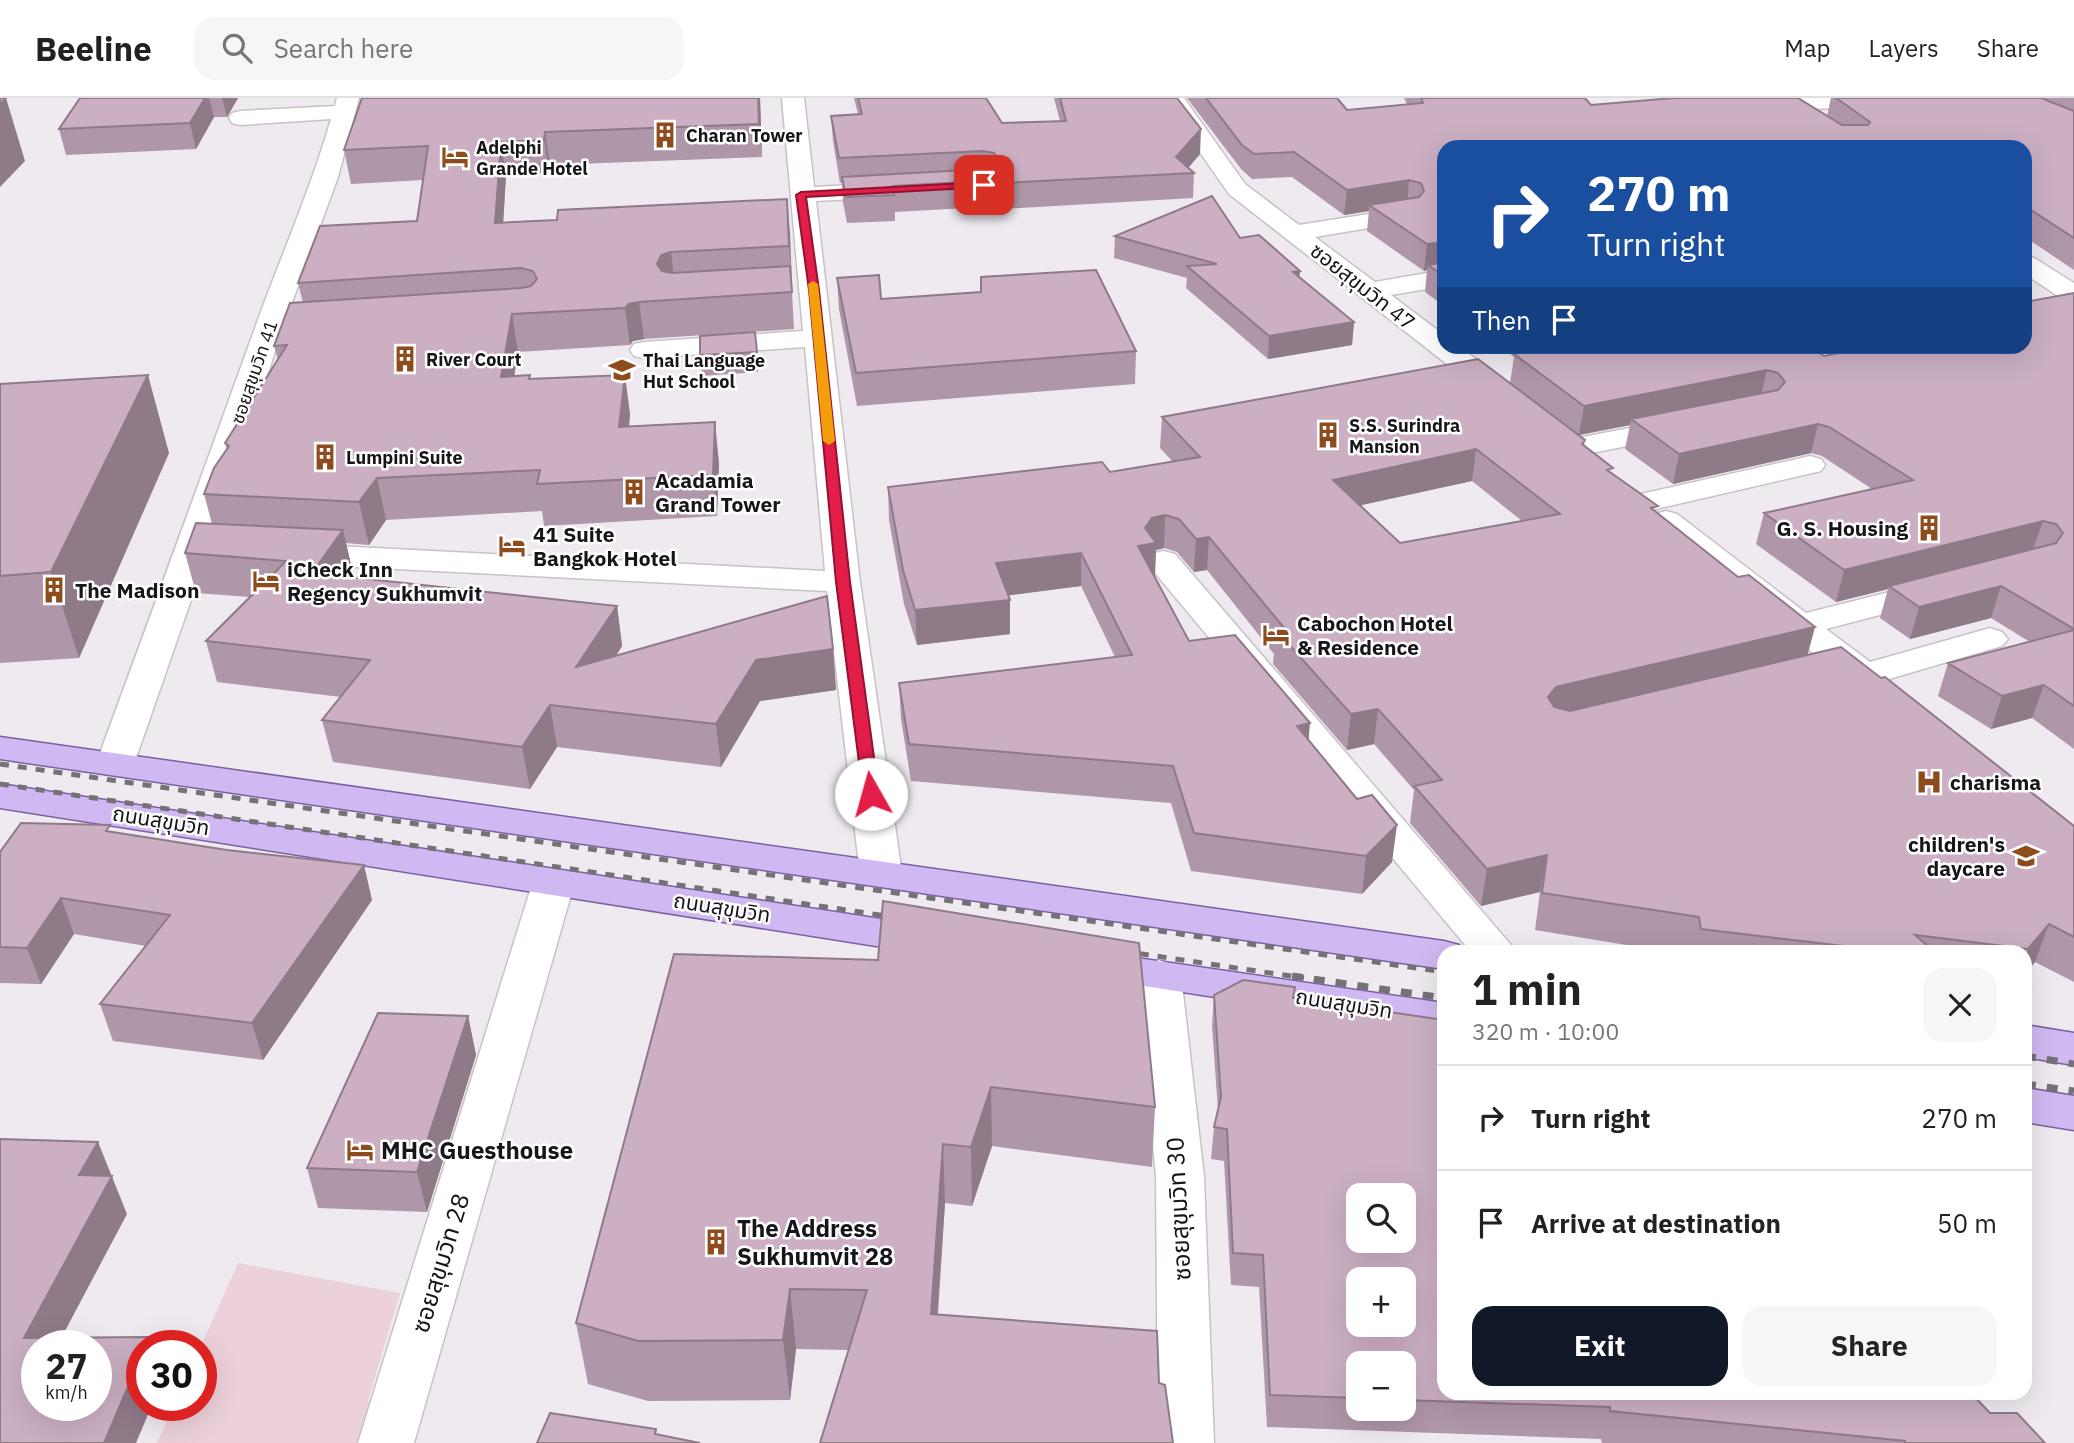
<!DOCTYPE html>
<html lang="en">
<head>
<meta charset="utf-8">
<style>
	body { margin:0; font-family:"IBM Plex Sans","Noto Sans Thai",sans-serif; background:#f6f6f6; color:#222; height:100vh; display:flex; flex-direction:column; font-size:26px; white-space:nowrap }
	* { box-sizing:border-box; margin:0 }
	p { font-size:23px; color:#767676 }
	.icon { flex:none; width:38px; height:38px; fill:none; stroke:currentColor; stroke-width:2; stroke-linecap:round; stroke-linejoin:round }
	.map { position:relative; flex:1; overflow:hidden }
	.side { position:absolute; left:1437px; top:847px; width:595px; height:455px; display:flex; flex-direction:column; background:#fff; border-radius:21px; box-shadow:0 7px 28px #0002 }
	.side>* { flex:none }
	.banner { position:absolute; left:1437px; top:42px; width:595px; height:214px; border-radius:21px; box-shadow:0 7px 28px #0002; background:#1a4fa0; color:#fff; overflow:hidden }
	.controls { position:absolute; left:1346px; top:1085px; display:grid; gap:14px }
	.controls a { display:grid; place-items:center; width:70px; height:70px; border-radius:14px; background:#fff; box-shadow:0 7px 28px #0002; font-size:35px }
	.speed { position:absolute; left:21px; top:1232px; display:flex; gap:14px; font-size:35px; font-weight:700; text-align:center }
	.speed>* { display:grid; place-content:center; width:91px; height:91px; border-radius:50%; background:#fff; box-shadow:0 7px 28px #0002; line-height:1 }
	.speed small { font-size:18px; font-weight:400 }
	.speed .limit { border:10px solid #d22; background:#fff; color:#111 }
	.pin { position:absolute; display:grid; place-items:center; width:60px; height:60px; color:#fff; margin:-30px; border-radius:14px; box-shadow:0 4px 10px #0006 }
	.me { position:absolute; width:77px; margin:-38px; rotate:353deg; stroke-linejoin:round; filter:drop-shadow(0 0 5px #0008) }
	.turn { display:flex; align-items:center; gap:24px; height:147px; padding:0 35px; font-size:32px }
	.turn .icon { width:91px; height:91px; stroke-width:2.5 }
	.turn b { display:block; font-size:49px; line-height:60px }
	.then { display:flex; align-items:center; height:66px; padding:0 35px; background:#0003; gap:14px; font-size:26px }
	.round { display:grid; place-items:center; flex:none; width:74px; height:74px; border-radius:21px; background:#f6f6f6 }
	.head { display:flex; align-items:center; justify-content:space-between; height:119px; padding:0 35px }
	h1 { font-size:42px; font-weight:700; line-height:52px }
	.cta { display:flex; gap:14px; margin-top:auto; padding:14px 35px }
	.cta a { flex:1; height:80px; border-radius:21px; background:#111827; color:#fff; font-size:28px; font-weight:700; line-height:80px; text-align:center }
	.cta a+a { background:#f6f6f6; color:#222 }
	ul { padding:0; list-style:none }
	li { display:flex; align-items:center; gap:21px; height:105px; padding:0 35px; border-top:2px solid #e0e0e0 }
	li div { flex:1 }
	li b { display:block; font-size:26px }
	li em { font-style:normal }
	header { display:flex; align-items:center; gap:42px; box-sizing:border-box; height:98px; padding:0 35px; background:#fff; border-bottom:2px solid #e0e0e0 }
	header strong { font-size:33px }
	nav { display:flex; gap:38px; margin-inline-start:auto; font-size:24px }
	.search { width:490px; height:63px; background:#f6f6f6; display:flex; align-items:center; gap:18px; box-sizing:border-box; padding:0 24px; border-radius:21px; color:#767676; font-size:26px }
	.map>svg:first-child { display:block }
	.green { fill:#edd1da }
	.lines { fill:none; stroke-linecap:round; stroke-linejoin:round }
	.minor-casing { stroke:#c7c2c8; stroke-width:3 }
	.primary-casing { stroke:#7a61a0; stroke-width:3 }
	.minor { fill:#fff; fill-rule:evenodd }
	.primary { fill:#d0b9f2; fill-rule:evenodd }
	.rail-far1 { stroke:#747276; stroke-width:5; stroke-dasharray:9 9; stroke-linecap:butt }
	.rail { stroke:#747276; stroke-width:7; stroke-dasharray:11 11; stroke-linecap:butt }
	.wall { fill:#af96a8; fill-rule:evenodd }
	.shaded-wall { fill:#8f7a88 }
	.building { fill:#ccafc3; stroke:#8f7a88; stroke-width:2; fill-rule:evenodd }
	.route { fill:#e11d48; stroke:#92132f; stroke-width:2 }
	.slow { fill:#f59e0b }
	.labels { text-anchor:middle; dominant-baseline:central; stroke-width:5; stroke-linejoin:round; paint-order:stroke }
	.far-poi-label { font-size:18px; font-weight:bold; fill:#161517; stroke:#fff; text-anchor:start }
	.far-street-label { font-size:18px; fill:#161517; stroke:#fff }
	.street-label { font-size:21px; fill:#161517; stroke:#fff }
	.poi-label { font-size:21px; font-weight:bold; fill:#161517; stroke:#fff; text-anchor:start }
	.near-poi-label { font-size:24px; font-weight:bold; fill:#161517; stroke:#fff; text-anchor:start }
	.near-street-label { font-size:24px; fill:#161517; stroke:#fff }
</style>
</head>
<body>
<header>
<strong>Beeline</strong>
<div class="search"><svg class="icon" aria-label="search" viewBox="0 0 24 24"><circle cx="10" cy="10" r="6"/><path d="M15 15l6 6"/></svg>Search here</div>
<nav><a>Map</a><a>Layers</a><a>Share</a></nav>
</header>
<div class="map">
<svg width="2074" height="1345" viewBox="0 0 2074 1345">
	<rect width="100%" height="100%" fill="#eeeaf0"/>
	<path class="green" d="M238,1165L400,1195L368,1303L391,1345H157L174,1307H201V1248Z"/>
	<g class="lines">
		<g class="minor-casing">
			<path id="minor" d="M337,0H359L338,79L279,240L255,318L134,666L129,674L115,677L101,674L96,666C148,525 200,383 251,241C277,167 309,97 331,21L240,27L232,25L229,20L232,15L240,13L335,8Z
				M782,0H804L814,89L893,85L901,87L905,92L901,97L893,99L816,103L860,484L902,776L896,785L881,789L866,785L860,776L827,493L297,466L285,463L281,456L285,449L297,446L825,473L805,249L644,260L634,258L630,252L634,246L644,244L803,233Z
				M1162,0H1184L1245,86L1299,127L1407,110L1416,112L1419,117L1416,122L1315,139L1375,184L1444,172V188L1391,197L1444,237V248H1459L1513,290L1517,296L1513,302L1503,305L1493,302L1229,96Z
				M1770,0H1959L1955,4L1948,6L1754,13L1746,12L1743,7L1746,2Z
				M2025,157L2034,160L2074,185V205L2065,203L2025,176Z
				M1677,321L1687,324L1692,330L1687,336L1572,359L1561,356L1557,350L1561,344L1572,341Z
				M1810,358L1821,361L1825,367L1821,373L1643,414L1632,412L1627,405L1632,398Z
				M1666,413L1677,416L1806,515L1933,483L1945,486L1950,493L1945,500L1826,531L1870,564L1990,530L2002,534L2008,541L2002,548L1889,581L1891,584L1886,592L1873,595L1860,592L1655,430L1650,423L1655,416Z
				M1163,453L1175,456L1517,854H1471L1151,470L1146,463L1151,456Z
				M554,770L569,774L575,783L414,1345H358L533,783L539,774Z
				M1159,862L1174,867L1181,877L1204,1079L1214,1345H1158L1156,1079L1137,877L1144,867Z"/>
		</g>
		<g class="primary-casing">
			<path id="primary" d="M0,639L1444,843L1459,847L1464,854H1444V871L0,661Z
				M0,686L933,829L948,833L954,843L948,853L933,857L0,710Z
				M1089,853L1444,905V935L1074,877L1067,867L1074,857Z
				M2025,927L2074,935V967L2025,959Z
				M2025,990L2074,998V1032L2025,1024Z"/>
		</g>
		<use href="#minor" class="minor"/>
		<use href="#primary" class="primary"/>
		<path class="rail-far1" d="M0,666L1444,874
			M0,686L900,820
			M1122,853L1304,880"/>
		<path class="rail" d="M1292,878L1444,900
			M2025,958L2074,966
			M2025,986L2074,993"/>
	</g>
	<path class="wall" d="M80,0H238L227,19H214L196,51L66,57L59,31Z
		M362,0H760L762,59L550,67L549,75L506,77L503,125L557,122L787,101L794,231L644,241L633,243L630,247L518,254L514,278L530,277L531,281L630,316L629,329L719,365L717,418L544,428L542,413L386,422L369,447L346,445L352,471L346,479L617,508L622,548L616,558L833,551L836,592L760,603L721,669L557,649L530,691L333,664L322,622L341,599L217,584L206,543L250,499L196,495L185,455L212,426L204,396L227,352L225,345L278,262L274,248L303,205L298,185L417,123L423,82L351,86L344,52Z
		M854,0H986L1002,25L1060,23L1054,0H1177L1200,56L1188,70L1194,75L1193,100L967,113L966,110L895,114V123L847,125L843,104L842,85H840L833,43L831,18L858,16Z
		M1187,0H1337L1347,12L1407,6L1404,0H1585L1591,7L1663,1L1662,0H1798L1827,18L1831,0H2074V172L2025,139V49H1444V208L1425,194L1427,172L1424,173L1367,133L1369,113L1344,117L1292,79L1252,81L1241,71Z
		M1115,138L1299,179L1354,224L1352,247L1268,261L1186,190L1187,180L1114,160Z
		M837,180L881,201L1136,253L1135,286L857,308L839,211Z
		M2074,195V651L2032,620L1991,631L1938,598L1948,565L2030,544L1991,520L1910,541L1880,520L1888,491L1836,504L1756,446L1764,415L1872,391L1822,358L1811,355L1673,386L1625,351L1630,327L1579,337L1510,285L1514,259L1500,248H1808L1824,258L2025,248Z
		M755,234L758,274L702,278L700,257Z
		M0,286L169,355L79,560L0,565Z
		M1162,319L1585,342L1584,348L1612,375L1657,414L1808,557L2074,728V884L2035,864L2025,876V854H1669L1535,832L1540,794L1481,808L1410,725L1414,692L1374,646L1347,652L1273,566L1274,556L1207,472L1194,474L1177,454L1164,450L1156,452L1154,479L1189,543L1308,641L1392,764L1362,796L1191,773L1171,705L911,683L901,621L899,585L1115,559L1081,488L1008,497L1010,536L917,547L904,506L889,422L888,389L1110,374L1173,364L1160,350ZM1472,383L1522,423L1400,445L1360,407Z
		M112,734L372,802L263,962L113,943L100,906L146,848L74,836L41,886L0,885V754Z
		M674,856L1155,1009L1152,1069L992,1048L972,1108L945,1105L938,1217L849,1252L796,1251L790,1302L648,1303L588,1286L576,1225Z
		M1214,897L1294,900L1444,1295L1990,1315L2045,1345H1602L1601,1341L1267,1329L1259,1189L1231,1187L1224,1063L1211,1061L1214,1029L1218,1013L1212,928ZM1358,1265H1404V1311H1358Z
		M468,918L476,957L427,1114L318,1110L307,1070Z"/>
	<path class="shaded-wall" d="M6,0L25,63L0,89V6Z
		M205,0H209L214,19L196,51L190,25Z
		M222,0H238L227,19Z
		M758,0H760L762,59L759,26Z
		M1201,31L1200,56L1183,76L1176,59Z
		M545,34L550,67L549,75L544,42Z
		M501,44L506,77L501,161L495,125Z
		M1409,82L1407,107H1369V113L1344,117L1347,92Z
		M787,101L790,136L792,184L789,148Z
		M1444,144V170L1428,167L1427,172L1424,173L1427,146Z
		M671,154L675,190L657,166L661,157Z
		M1300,173L1298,195L1293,174Z
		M639,204L644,241L633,243L630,247L625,210L629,206Z
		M512,216L518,254L508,318L501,279Z
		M1354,224L1352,247L1268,261L1269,238Z
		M1767,272L1760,301L1631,321L1630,327L1579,337L1584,308Z
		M148,277L169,355L79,560L51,474Z
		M625,277L630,316L625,370L619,329Z
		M715,324L719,365L717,418L713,377Z
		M1818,326L1811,355L1673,386L1679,356Z
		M1476,351L1472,383L1330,414L1333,382Z
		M377,380L386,422L369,447L359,404Z
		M1165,417L1164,450L1156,452L1155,479L1137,481L1138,448L1145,430L1152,420Z
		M2043,423L2032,454L1889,488L1888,491L1836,504L1844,472Z
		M343,432L352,471L321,515L312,475Z
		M1209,439L1207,472L1194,474L1196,441Z
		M1081,455V488L996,499V465Z
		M2001,488L1991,520L1910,541L1919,509Z
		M1010,502V536L917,547L915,512Z
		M617,508L622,548L582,610L576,569Z
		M1815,529L1806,563L1549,624L1548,599L1556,589Z
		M833,551L836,592L760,603L721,669L716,626L756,562Z
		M2044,587L2032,620L1991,631L2002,598Z
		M550,607L557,649L530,691L522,649Z
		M1378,611L1374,646L1347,652L1351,616Z
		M1310,625L1307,661L1297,628Z
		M1397,727L1392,764L1362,796L1366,758Z
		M1547,757L1540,794L1481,808L1487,771Z
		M364,767L372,802L263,962L252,925Z
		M61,800L74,836L41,886L27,850Z
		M2049,826L2035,864L2025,876V859L2028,851Z
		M468,918L476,957L427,1114L417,1074Z
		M991,989L992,1048L972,1108L971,1049Z
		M98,1044L127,1116L57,1248L24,1240L79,1077Z
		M943,1046L945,1105L933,1277L931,1216Z
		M790,1191L796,1251L790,1302L783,1242Z
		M149,1239L152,1248H145Z
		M142,1256V1307H152L136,1345H104Z"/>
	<path class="building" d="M0,0H6L0,6Z
		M80,0H205L190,25L59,31Z
		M362,0H758L759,26L545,34L544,42L501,44L495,125L557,122L558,112L787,101L789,148L671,154L661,157L657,166L662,173L672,175L790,168L792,194L639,204L629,206L625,210L512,216L501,279L530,277L529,281L625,277L619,329L715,324L713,377L537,386L540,372L377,380L359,404L204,396L214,370L229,348L225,345L287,247L274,248L290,205L521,190L531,188L537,181L533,173L521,170L298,185L320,128L417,123L428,48L344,52Z
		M858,0H986L1002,25L1066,23L1060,0H1177L1201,31L1176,59L1194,75L966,87L965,84L893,88L894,97L846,99L842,79L984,71L994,69L998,62L994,55L983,53L839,60L831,18L862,16Z
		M1206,0H1337L1347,12L1423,5L1421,0H1585L1591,7L1674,0H1798L1842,27H1868L1870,24L1836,0H2041L2074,13V140L2025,108V49H1444V144L1427,146L1369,107L1419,99L1424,93L1421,85L1409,82L1347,92L1294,54L1254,56L1242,47Z
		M1212,98L1240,140L1259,137L1300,173L1293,174L1354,224L1269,238L1187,168L1217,166L1115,138Z
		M1444,164V178L1428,167Z
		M1096,172L1136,253L856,275L837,180L879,177L881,201L981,194V179Z
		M2074,195V531L2001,488L1919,509L1889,488L2056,445L2063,435L2056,426L2043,423L1844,472L1764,415L1913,382L1829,329L1818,326L1679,356L1631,321L1778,292L1785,284L1778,275L1767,272L1584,308L1514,256L1526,254L1520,250L1527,248H1808L1824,258L1874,248H2025V204Z
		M755,234L757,254L700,257V238Z
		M1478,261L1585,342L1582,346L1613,370L1607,372L1658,408L1651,410L1738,479L1749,477L1815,529L1556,589L1548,599L1554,609L1570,613L1841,549L1881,580L1885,579L2074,728V839L2049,826L2028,851L1915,837L1935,854H1894L1701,831L1699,819L1542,795L1547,757L1487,771L1414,688L1442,682L1378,611L1351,616L1276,532L1285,531L1209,439L1196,441L1179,421L1165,417L1152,420L1145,430L1156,445L1138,448L1189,543L1235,537L1310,625L1297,628L1357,701L1372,697L1397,727L1366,758L1194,735L1173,668L909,646L899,585L1132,557L1081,455L996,465L1010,502L915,512L903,472L888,389L1102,364L1110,374L1200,359L1162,319ZM1476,351L1560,416L1400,445L1333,382Z
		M148,277L51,474L0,478V286Z
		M196,425L343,432L312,475L617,508L576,569L827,498L833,551L756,562L716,626L550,607L522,649L322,622L370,562L206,543L286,463L185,455Z
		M2074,532V608L2044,587L2002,598L1948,565Z
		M21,725L110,727L106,733L227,752L364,767L252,925L100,906L170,817L61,800L27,850L0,849V754Z
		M883,803L1139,845L1155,1009L991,989L971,1049L943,1046L931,1216L1157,1233L1159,1285L1165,1287L1173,1345H820L867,1192L790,1191L783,1242L638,1243L576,1225L674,856L878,862Z
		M1243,882L1295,889L1293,900L1444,922V1295H1971L1990,1315H2017L2045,1345H1905V1343L1610,1313V1309L1404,1302V1265H1358V1300L1270,1297L1263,1157L1233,1155L1227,1031L1214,1029L1221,999L1214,897ZM1358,1097H1404V1143H1358ZM1358,1181H1404V1227H1358Z
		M378,915L468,918L417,1074L307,1070Z
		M0,1041L98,1044L79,1077L112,1078L24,1240L149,1239L145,1248H142V1256L104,1345H0ZM37,1248H96V1307H37Z
		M550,1315L656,1331L655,1336L700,1345H537Z"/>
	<path class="route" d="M984,84L988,87L987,89L806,99L819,192L850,484L879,696L871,701L863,696L836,484L809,192L796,97L801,94Z"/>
	<path class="slow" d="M813,183L818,186L835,343L829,347L823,343L808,186Z"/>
	<defs>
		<g id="building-bare" transform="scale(2.1)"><path d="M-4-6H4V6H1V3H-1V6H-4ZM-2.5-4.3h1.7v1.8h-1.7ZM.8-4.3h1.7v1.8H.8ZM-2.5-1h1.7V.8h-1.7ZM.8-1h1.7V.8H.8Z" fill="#8e4b1b" stroke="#fff" stroke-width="2.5" paint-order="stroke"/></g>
		<g id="hotel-bare" transform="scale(2.1)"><path d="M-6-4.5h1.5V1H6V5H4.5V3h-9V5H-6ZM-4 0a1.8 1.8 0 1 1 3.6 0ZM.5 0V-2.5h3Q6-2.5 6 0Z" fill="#8e4b1b" stroke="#fff" stroke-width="2.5" paint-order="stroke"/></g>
		<g id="school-bare" transform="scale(2.1)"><path d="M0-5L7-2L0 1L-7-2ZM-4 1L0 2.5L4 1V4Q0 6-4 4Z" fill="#8e4b1b" stroke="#fff" stroke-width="2.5" paint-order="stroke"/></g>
		<g id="hospital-bare" transform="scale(2.1)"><path d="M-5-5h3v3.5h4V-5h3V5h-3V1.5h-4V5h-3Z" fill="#8e4b1b" stroke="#fff" stroke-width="2.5" paint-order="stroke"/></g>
	</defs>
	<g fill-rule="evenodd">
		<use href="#building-bare" x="665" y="37"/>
		<use href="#hotel-bare" x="455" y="59"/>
		<use href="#building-bare" x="405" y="261"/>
		<use href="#school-bare" x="622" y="272"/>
		<use href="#building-bare" x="1328" y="337"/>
		<use href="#building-bare" x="325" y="359"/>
		<use href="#building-bare" x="634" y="394"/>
		<use href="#building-bare" x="1929" y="430"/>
		<use href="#hotel-bare" x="512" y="448"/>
		<use href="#hotel-bare" x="266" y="483"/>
		<use href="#building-bare" x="54" y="492"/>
		<use href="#hotel-bare" x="1276" y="537"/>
		<use href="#hospital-bare" x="1929" y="684"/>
		<use href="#school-bare" x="2026" y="758"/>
		<use href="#hotel-bare" x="360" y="1052"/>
		<use href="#building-bare" x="716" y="1144"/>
	</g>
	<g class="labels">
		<g class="far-poi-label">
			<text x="686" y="37">Charan Tower</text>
			<text x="476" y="49">Adelphi<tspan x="476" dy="21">Grande Hotel</tspan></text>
			<text x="426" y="261">River Court</text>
			<text x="643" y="262">Thai Language<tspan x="643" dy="21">Hut School</tspan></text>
			<text x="1349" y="327">S.S. Surindra<tspan x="1349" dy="21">Mansion</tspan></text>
			<text x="346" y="359">Lumpini Suite</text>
		</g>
		<g class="far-street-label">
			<text transform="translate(254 274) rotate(-71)">ซอยสุขุมวิท 41</text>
		</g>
		<g class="street-label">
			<text transform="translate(1363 188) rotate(38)">ซอยสุขุมวิท 47</text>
			<text transform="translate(161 722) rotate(9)">ถนนสุขุมวิท</text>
			<text transform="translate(722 809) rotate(9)">ถนนสุขุมวิท</text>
			<text transform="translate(1344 905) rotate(9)">ถนนสุขุมวิท</text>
		</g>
		<g class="poi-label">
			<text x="655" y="382">Acadamia<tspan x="655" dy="24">Grand Tower</tspan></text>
			<text x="1908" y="430" text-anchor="end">G. S. Housing</text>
			<text x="533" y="436">41 Suite<tspan x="533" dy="24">Bangkok Hotel</tspan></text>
			<text x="287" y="471">iCheck Inn<tspan x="287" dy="24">Regency Sukhumvit</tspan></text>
			<text x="75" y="492">The Madison</text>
			<text x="1297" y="525">Cabochon Hotel<tspan x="1297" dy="24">&amp; Residence</tspan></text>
			<text x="1950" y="684">charisma</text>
			<text x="2005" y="746" text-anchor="end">children's<tspan x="2005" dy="24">daycare</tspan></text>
		</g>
		<g class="near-poi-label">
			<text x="381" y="1052">MHC Guesthouse</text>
			<text x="737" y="1130">The Address<tspan x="737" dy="28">Sukhumvit 28</tspan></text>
		</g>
		<g class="near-street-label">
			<text transform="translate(1178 1111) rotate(-93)">ซอยสุขุมวิท 30</text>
			<text transform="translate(440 1165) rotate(-73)">ซอยสุขุมวิท 28</text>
		</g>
	</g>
</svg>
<div class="controls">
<a><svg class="icon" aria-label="search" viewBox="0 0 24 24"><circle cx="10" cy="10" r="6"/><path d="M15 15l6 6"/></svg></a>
<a>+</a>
<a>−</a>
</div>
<div class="speed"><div>27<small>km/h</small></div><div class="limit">30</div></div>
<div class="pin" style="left:984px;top:87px;background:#d93025"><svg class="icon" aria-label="arrive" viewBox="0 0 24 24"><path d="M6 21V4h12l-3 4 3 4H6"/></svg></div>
<svg class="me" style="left:871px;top:696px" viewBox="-20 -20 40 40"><circle r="19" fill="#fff"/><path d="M0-13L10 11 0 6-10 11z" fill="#e11d48"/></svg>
<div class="banner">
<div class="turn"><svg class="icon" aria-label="right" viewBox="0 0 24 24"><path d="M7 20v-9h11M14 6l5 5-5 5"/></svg><div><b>270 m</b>Turn right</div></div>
<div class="then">Then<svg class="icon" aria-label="arrive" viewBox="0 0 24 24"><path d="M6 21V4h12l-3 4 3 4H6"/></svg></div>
</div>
<section class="side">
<div class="head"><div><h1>1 min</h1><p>320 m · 10:00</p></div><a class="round"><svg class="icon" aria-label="close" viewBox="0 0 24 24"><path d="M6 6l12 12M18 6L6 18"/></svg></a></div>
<ul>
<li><svg class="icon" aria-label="right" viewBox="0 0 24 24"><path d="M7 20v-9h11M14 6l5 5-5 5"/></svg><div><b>Turn right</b></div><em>270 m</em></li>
<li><svg class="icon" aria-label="arrive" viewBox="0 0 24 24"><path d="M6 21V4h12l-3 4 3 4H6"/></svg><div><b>Arrive at destination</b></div><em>50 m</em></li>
</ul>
<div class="cta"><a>Exit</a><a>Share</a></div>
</section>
</div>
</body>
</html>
